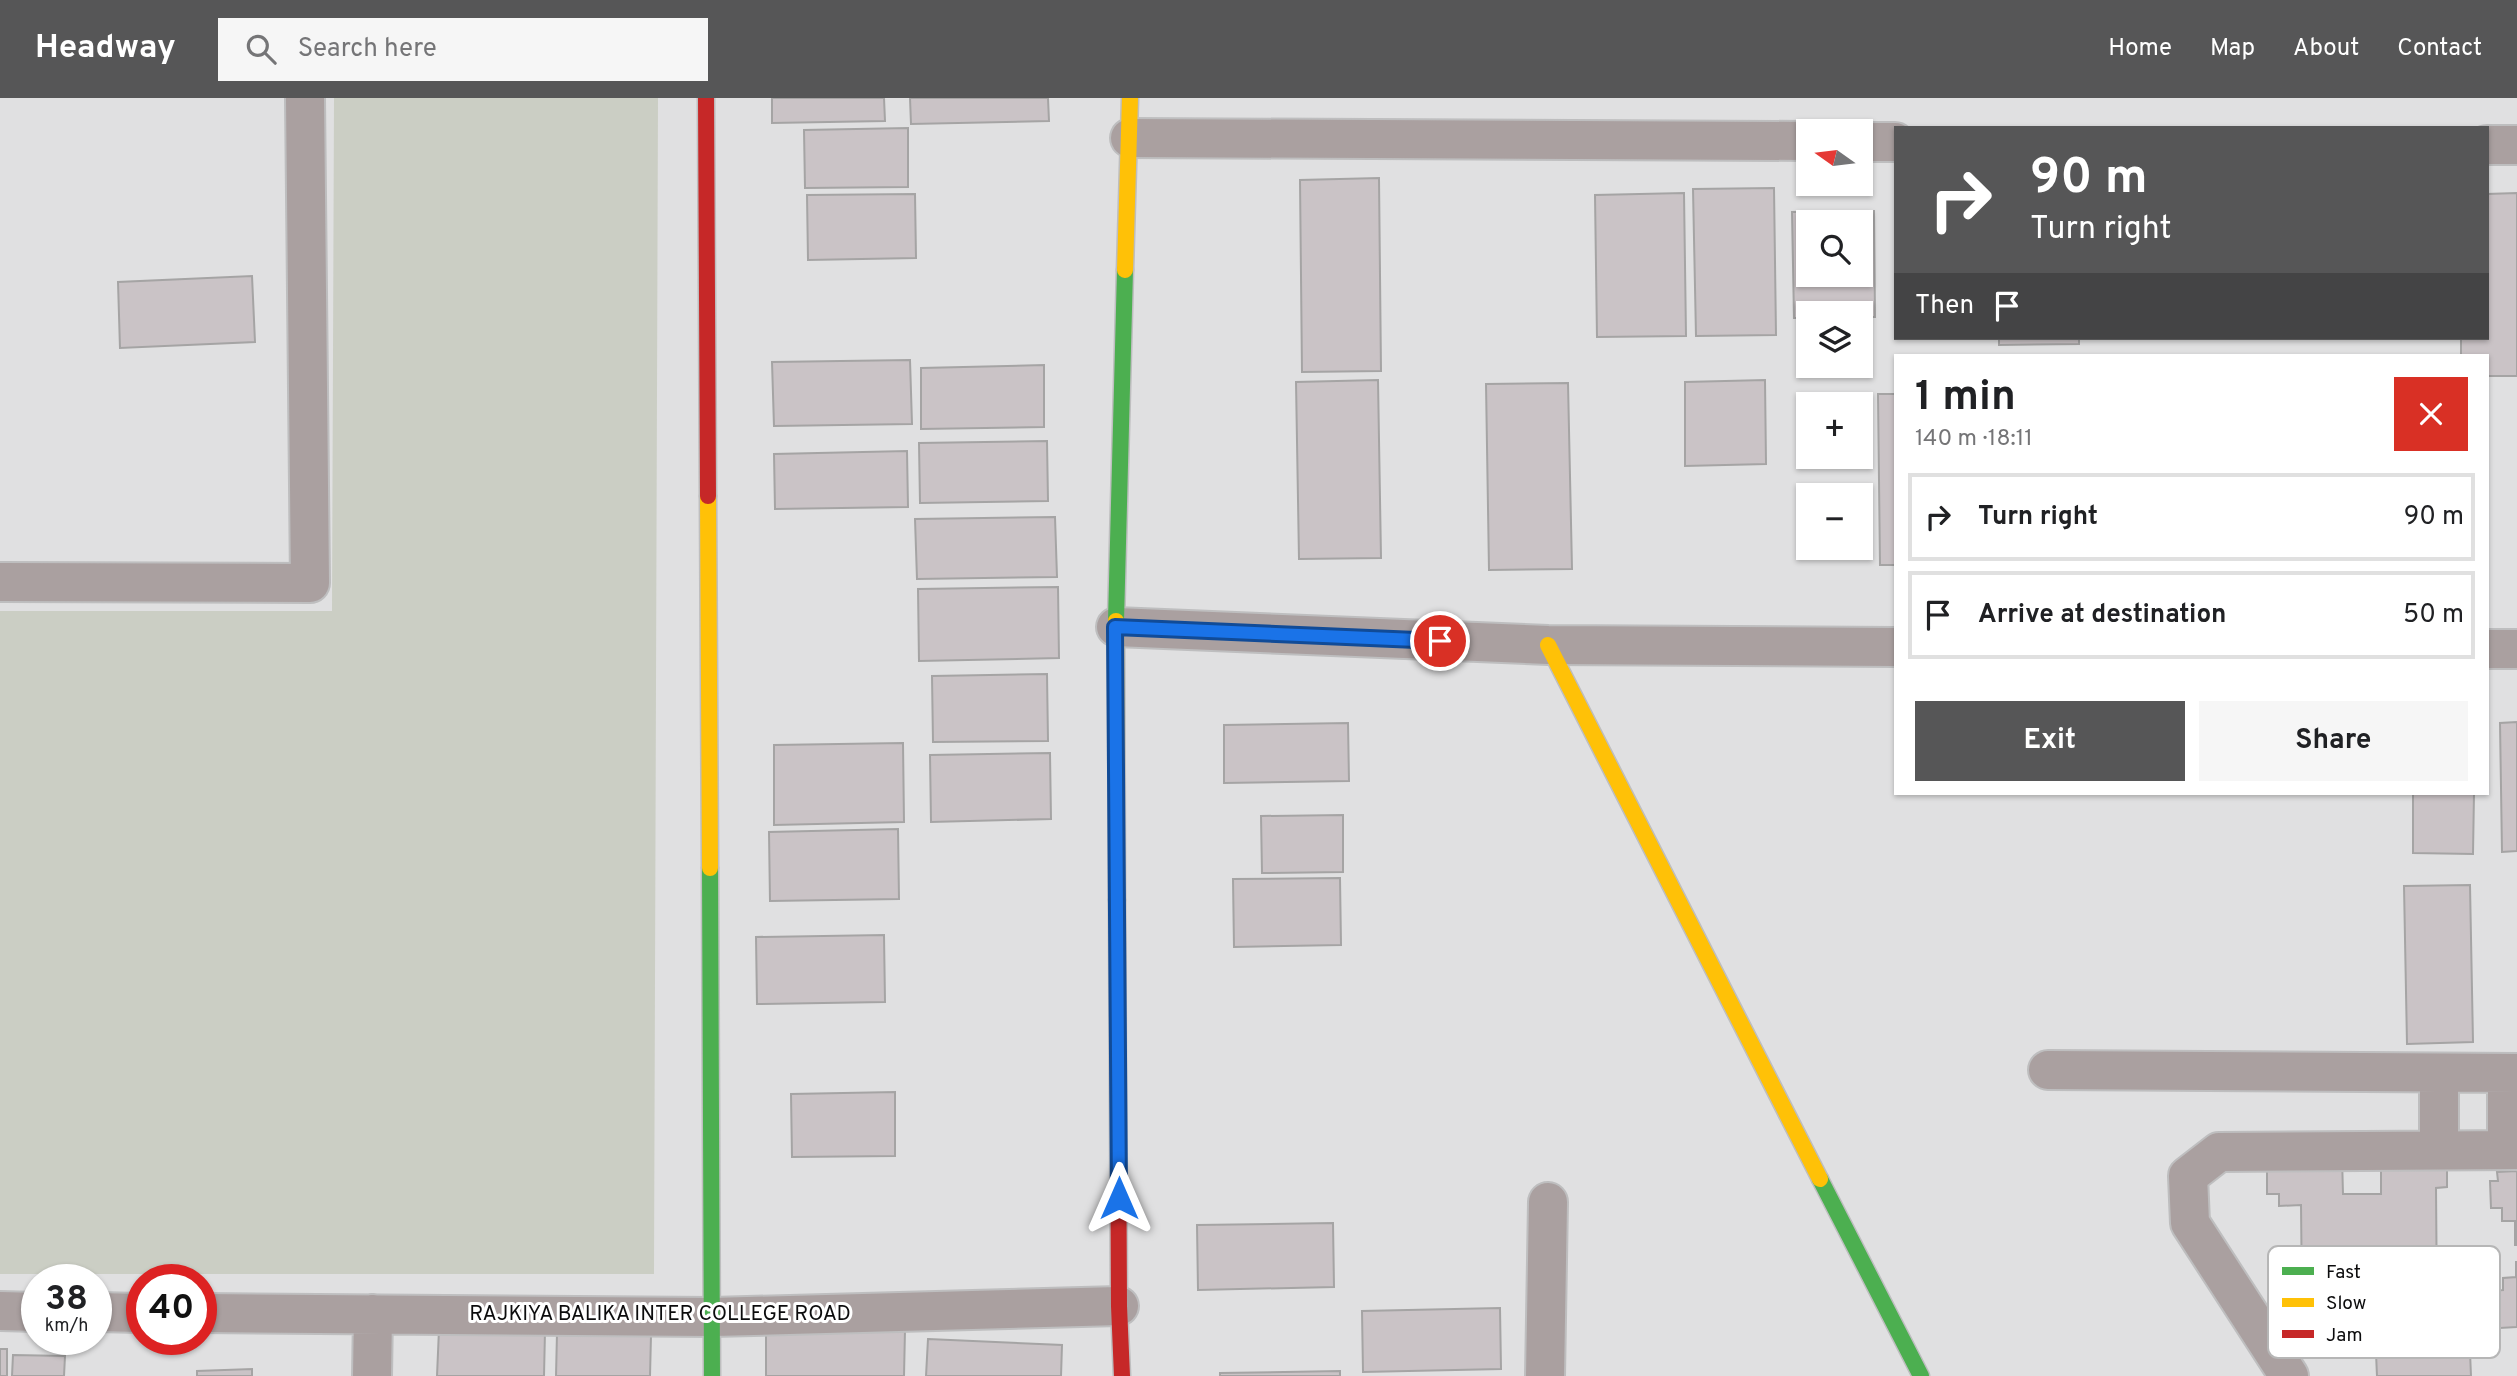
<!DOCTYPE html>
<html lang="en">
<head>
<meta charset="utf-8">
<style>
	body { margin:0; font-family:Overpass,sans-serif; background:#f6f6f6; color:#202124; height:100vh; display:flex; flex-direction:column; font-size:26px; white-space:nowrap }
	* { box-sizing:border-box; margin:0 }
	p { font-size:23px; color:#757577 }
	.icon { flex:none; width:38px; height:38px; fill:none; stroke:currentColor; stroke-width:2; stroke-linecap:round; stroke-linejoin:round }
	.map { position:relative; flex:1; overflow:hidden }
	.drawer { position:absolute; left:1894px; top:256px; width:595px; height:441px; display:flex; flex-direction:column; background:#fff; border-radius:0px; box-shadow:0 2px 5px #0004 }
	.drawer>* { flex:none }
	.hud { position:absolute; left:1894px; top:28px; width:595px; height:214px; border-radius:0px; box-shadow:0 2px 5px #0004; background:#565657; color:#fff; overflow:hidden }
	.needle { width:46px; rotate:284deg }
	.controls { position:absolute; left:1796px; top:21px; display:grid; gap:14px }
	.controls a { display:grid; place-items:center; width:77px; height:77px; border-radius:0px; background:#fff; box-shadow:0 2px 5px #0004; font-size:35px }
	.speed { position:absolute; left:21px; top:1166px; display:flex; gap:14px; font-size:35px; font-weight:700; text-align:center }
	.speed>* { display:grid; place-content:center; width:91px; height:91px; border-radius:50%; background:#fff; box-shadow:0 2px 5px #0004; line-height:1 }
	.speed small { font-size:18px; font-weight:400 }
	.speed .limit { border:10px solid #d22; background:#fff; color:#111 }
	.pin { position:absolute; display:grid; place-items:center; width:60px; height:60px; color:#fff; margin:-30px; border:4px solid #fff; border-radius:50%; box-shadow:0 2px 7px #0007 }
	.me { position:absolute; width:77px; margin:-38px; rotate:0deg; stroke-linejoin:round; filter:drop-shadow(0 0 5px #0008) }
	.turn { display:flex; align-items:center; gap:24px; height:147px; padding:0 21px; font-size:32px }
	.turn .icon { width:91px; height:91px; stroke-width:2.5 }
	.turn b { display:block; font-size:49px; line-height:60px }
	.then { display:flex; align-items:center; height:66px; padding:0 21px; background:#0003; gap:14px; font-size:26px }
	.round { display:grid; place-items:center; flex:none; width:74px; height:74px; border-radius:0px; background:#f6f6f6 }
	.headline { display:flex; align-items:center; justify-content:space-between; height:119px; padding:0 21px }
	h1 { font-size:42px; font-weight:700; line-height:52px }
	.cta { display:flex; gap:14px; margin-top:auto; padding:14px 21px }
	.cta a { flex:1; height:80px; border-radius:0px; background:#565657; color:#fff; font-size:28px; font-weight:700; line-height:80px; text-align:center }
	.cta a+a { background:#f6f6f6; color:#202124 }
	ul { padding:0; list-style:none }
	li { display:flex; align-items:center; gap:21px; height:88px; margin:0 14px 10px; padding:0 7px; border:4px solid #e0e0e0; border-radius:0px }
	li div { flex:1 }
	li b { display:block; font-size:26px }
	li em { font-style:normal }
	header { display:flex; align-items:center; gap:42px; box-sizing:border-box; height:98px; padding:0 35px; background:#565657; color:#fff }
	header strong { font-size:33px }
	nav { display:flex; gap:38px; margin-inline-start:auto; font-size:24px }
	.search { width:490px; height:63px; background:#f6f6f6; display:flex; align-items:center; gap:18px; box-sizing:border-box; padding:0 24px; border-radius:0px; color:#757577; font-size:26px }
	.map>svg:first-child { display:block }
	.green { fill:#cbcec4 }
	.building { fill:#cac3c6; stroke:#a5a4a4; stroke-width:2; fill-rule:evenodd }
	.lines { fill:none; stroke-linecap:round; stroke-linejoin:round }
	.street-casing { stroke:#bebebf; stroke-width:42 }
	.fast-casing { stroke:#bebebf; stroke-width:19 }
	.slow-casing { stroke:#bebebf; stroke-width:19 }
	.jam-casing { stroke:#bebebf; stroke-width:19 }
	.street { stroke:#aaa0a0; stroke-width:38 }
	.fast { stroke:#4caf50; stroke-width:16 }
	.slow { stroke:#ffc107; stroke-width:16 }
	.jam { stroke:#c62828; stroke-width:16 }
	.route-casing { stroke:#114b97; stroke-width:18 }
	.route { stroke:#1a73e8; stroke-width:12 }
	.labels { text-anchor:middle; dominant-baseline:central; stroke-width:6; stroke-linejoin:round; paint-order:stroke }
	.street-label { font-size:21px; fill:#0c0c0d; stroke:#fff }
	.key { fill:#fff; stroke:#b6b6b6; stroke-width:2 }
	.key-label { font-size:19px; fill:#0c0c0d }
</style>
</head>
<body>
<header>
<strong>Headway</strong>
<div class="search"><svg class="icon" aria-label="search" viewBox="0 0 24 24"><circle cx="10" cy="10" r="6"/><path d="M15 15l6 6"/></svg>Search here</div>
<nav><a>Home</a><a>Map</a><a>About</a><a>Contact</a></nav>
</header>
<div class="map">
<svg width="2517" height="1278" viewBox="0 0 2517 1278">
	<rect width="100%" height="100%" fill="#e0e0e1"/>
	<path class="green" d="M334,0H658L654,1176H0V513H332Z"/>
	<path class="building" d="M772,0H884L885,23L772,25Z
		M910,0H1048L1049,23L911,26Z
		M908,30V89L805,90L804,32Z
		M1379,80L1381,273L1302,274L1300,82Z
		M1774,90L1776,237L1696,238L1693,91Z
		M1684,95L1686,238L1597,239L1595,97Z
		M2517,95V278H2487V257H2461V240H2487V96Z
		M915,96L916,160L808,162L807,97Z
		M1874,113L1875,219H1860V215H1808V220H1794L1792,114ZM1808,124H1860V177H1808Z
		M252,178L255,244L120,250L118,184Z
		M1999,240H2079V246L1999,247Z
		M910,262L912,326L774,328L772,264Z
		M1044,267V329L921,331V270Z
		M1378,282L1381,460L1299,461L1296,284Z
		M1765,282L1766,366L1685,368V284Z
		M1568,285L1572,471L1489,472L1486,286Z
		M1878,296H1895V467H1880Z
		M1047,343L1048,403L920,405L919,345Z
		M907,353L908,409L775,411L774,356Z
		M1055,419L1057,479L917,481L915,421Z
		M1058,489L1059,560L919,563L918,491Z
		M1047,576L1048,643L933,644L932,578Z
		M2517,624V753L2502,754L2500,625Z
		M1348,625L1349,683L1224,685V627Z
		M903,645L904,724L774,727V647Z
		M1050,655L1051,721L931,724L930,657Z
		M2413,695H2474L2473,756L2413,755Z
		M1343,717V774L1262,775L1261,718Z
		M898,731L899,801L770,803L769,734Z
		M1340,780L1341,847L1234,849L1233,781Z
		M2470,787L2473,944L2407,946L2404,788Z
		M884,837L885,904L757,906L756,839Z
		M895,994V1058L792,1059L791,996Z
		M2447,1056V1089L2436,1090L2437,1211H2456V1245L2384,1247V1218H2344V1246L2281,1248L2267,1213L2280,1212L2281,1202L2302,1201L2301,1107L2279,1108V1096H2267V1067L2342,1058L2343,1096H2381V1057Z
		M2517,1073V1147H2515V1123H2502V1110H2491L2490,1083H2498L2497,1074Z
		M1333,1125L1334,1189L1198,1192L1197,1127Z
		M2516,1164H2517V1229L2500,1230V1220H2490L2489,1193L2503,1192V1180L2516,1179Z
		M1500,1210L1501,1271L1363,1274L1362,1213Z
		M439,1231L545,1233L544,1278H437Z
		M766,1231L905,1232L904,1278H766Z
		M557,1235L651,1237L650,1278H556Z
		M928,1241L1062,1247L1061,1278H926Z
		M0,1251H7V1278H0Z
		M2470,1254L2471,1278H2377L2376,1255Z
		M13,1257L65,1258L64,1278H12Z
		M252,1271V1278H197V1273Z
		M1340,1273V1278H1220V1275Z"/>
	<g class="lines">
		<g class="street-casing">
			<path id="street" d="M1130,40L1808,43
				M1860,44H1895
				M2487,47H2517
				M0,484L310,485L305,0
				M1116,529L1548,547L1895,549
				M2487,551H2517
				M2048,972L2517,975
				M2439,975V1052
				M2507,975V1052
				M0,1213L37,1214
				M96,1214L142,1215
				M201,1215L713,1219L1119,1208
				M372,1278L373,1216
				M1545,1278L1548,1104
				M2289,1278L2190,1125L2188,1078L2219,1054L2517,1052"/>
		</g>
		<g class="fast-casing">
			<path id="fast" d="M1116,523L1125,172
				M710,770L712,1278
				M1820,1081L1921,1278"/>
		</g>
		<g class="slow-casing">
			<path id="slow" d="M1125,172L1130,0
				M708,398L710,770
				M1116,523L1117,802
				M1548,547L1820,1081"/>
		</g>
		<g class="jam-casing">
			<path id="jam" d="M706,0L708,398
				M1117,802L1119,1208L1122,1278"/>
		</g>
		<use href="#street" class="street"/>
		<use href="#fast" class="fast"/>
		<use href="#slow" class="slow"/>
		<use href="#jam" class="jam"/>
	</g>
	<g class="lines">
		<g class="route-casing">
			<path id="route" d="M1119,1100L1115,529L1440,543"/>
		</g>
		<use href="#route" class="route"/>
	</g>
	<g class="labels">
		<g class="street-label">
			<text x="660" y="1216">RAJKIYA BALIKA INTER COLLEGE ROAD</text>
		</g>
	</g>
	<rect x="2268" y="1148" width="232" height="112" rx="10" class="key"/>
	<rect x="2282" y="1169" width="32" height="8" fill="#4caf50"/>
	<rect x="2282" y="1200" width="32" height="9" fill="#ffc107"/>
	<rect x="2282" y="1232" width="32" height="8" fill="#c62828"/>
	<g class="key-label">
		<text x="2326" y="1180">Fast</text>
		<text x="2326" y="1211">Slow</text>
		<text x="2326" y="1243">Jam</text>
	</g>
</svg>
<div class="controls">
<a><svg class="needle" viewBox="-14 -14 28 28"><path d="M0-13l5 13h-10z" fill="#e53935"/><path d="M0 13l5-13h-10z" fill="#757577"/></svg></a>
<a><svg class="icon" aria-label="search" viewBox="0 0 24 24"><circle cx="10" cy="10" r="6"/><path d="M15 15l6 6"/></svg></a>
<a><svg class="icon" aria-label="layers" viewBox="0 0 24 24"><path d="M12 4l9 5-9 5-9-5zM3 14l9 5 9-5"/></svg></a>
<a>+</a>
<a>−</a>
</div>
<div class="speed"><div>38<small>km/h</small></div><div class="limit">40</div></div>
<div class="pin" style="left:1440px;top:543px;background:#d93025"><svg class="icon" aria-label="arrive" viewBox="0 0 24 24"><path d="M6 21V4h12l-3 4 3 4H6"/></svg></div>
<svg class="me" style="left:1119px;top:1100px" viewBox="-20 -20 40 40"><path d="M0-17L14 15 0 8-14 15z" fill="#1a73e8" stroke="#fff" stroke-width="4"/></svg>
<div class="hud">
<div class="turn"><svg class="icon" aria-label="right" viewBox="0 0 24 24"><path d="M7 20v-9h11M14 6l5 5-5 5"/></svg><div><b>90 m</b>Turn right</div></div>
<div class="then">Then<svg class="icon" aria-label="arrive" viewBox="0 0 24 24"><path d="M6 21V4h12l-3 4 3 4H6"/></svg></div>
</div>
<section class="drawer">
<div class="headline"><div><h1>1 min</h1><p>140 m · 18:11</p></div><a class="round" style="background:#d93025;color:#fff"><svg class="icon" aria-label="close" viewBox="0 0 24 24"><path d="M6 6l12 12M18 6L6 18"/></svg></a></div>
<ul>
<li><svg class="icon" aria-label="right" viewBox="0 0 24 24"><path d="M7 20v-9h11M14 6l5 5-5 5"/></svg><div><b>Turn right</b></div><em>90 m</em></li>
<li><svg class="icon" aria-label="arrive" viewBox="0 0 24 24"><path d="M6 21V4h12l-3 4 3 4H6"/></svg><div><b>Arrive at destination</b></div><em>50 m</em></li>
</ul>
<div class="cta"><a>Exit</a><a>Share</a></div>
</section>
</div>
</body>
</html>
